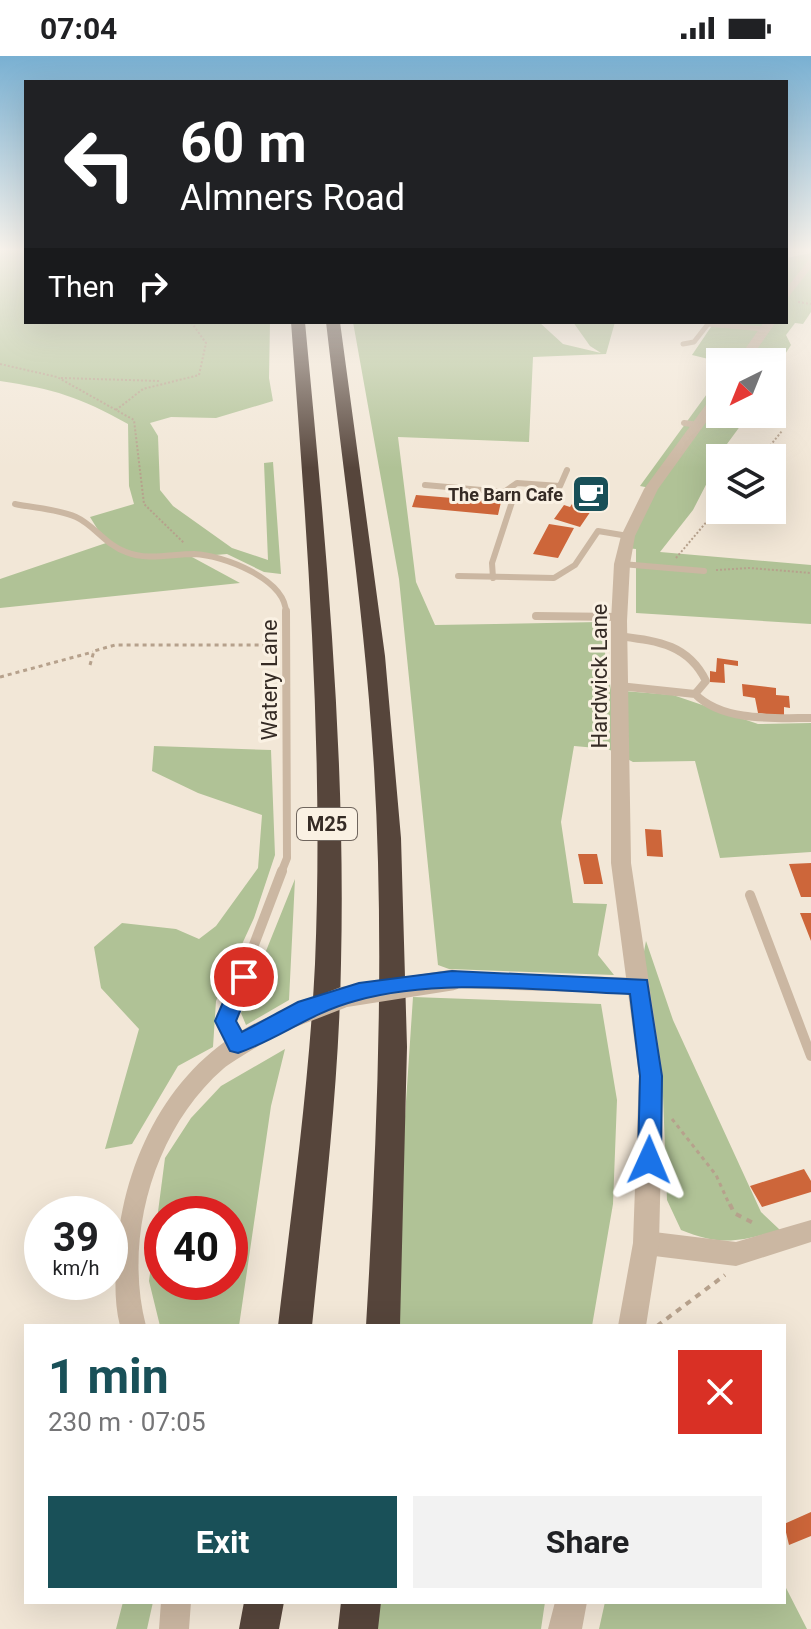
<!DOCTYPE html>
<html lang="en">
<head>
<meta charset="utf-8">
<style>
	body { margin:0; font-family:Roboto,sans-serif; background:#f2f2f2; color:#202124; height:100vh; display:flex; flex-direction:column; font-size:30px; white-space:nowrap }
	* { box-sizing:border-box; margin:0 }
	p { font-size:26px; color:#757577 }
	.icon { flex:none; width:44px; height:44px; fill:none; stroke:currentColor; stroke-width:2; stroke-linecap:round; stroke-linejoin:round }
	.map { position:relative; flex:1; overflow:hidden }
	.sheet { position:absolute; left:24px; top:1268px; width:762px; height:280px; display:flex; flex-direction:column; background:#fff; border-radius:0px; box-shadow:0 8px 32px #0002 }
	.sheet>* { flex:none }
	.banner { position:absolute; left:24px; top:24px; width:764px; height:244px; border-radius:0px; box-shadow:0 8px 32px #0002; background:#202124; color:#fff; overflow:hidden }
	.needle { width:52px; rotate:223deg }
	.controls { position:absolute; left:706px; top:292px; display:grid; gap:16px }
	.controls a { display:grid; place-items:center; width:80px; height:80px; border-radius:0px; background:#fff; box-shadow:0 8px 32px #0002; font-size:40px }
	.speed { position:absolute; left:24px; top:1140px; display:flex; gap:16px; font-size:40px; font-weight:700; text-align:center }
	.speed>* { display:grid; place-content:center; width:104px; height:104px; border-radius:50%; background:#fff; box-shadow:0 8px 32px #0002; line-height:1 }
	.speed small { font-size:20px; font-weight:400 }
	.speed .limit { border:12px solid #d22; background:#fff; color:#111 }
	.pin { position:absolute; display:grid; place-items:center; width:68px; height:68px; color:#fff; margin:-34px; border:4px solid #fff; border-radius:50%; box-shadow:0 2px 8px #0007 }
	.me { position:absolute; width:88px; margin:-44px; rotate:1deg; stroke-linejoin:round; filter:drop-shadow(0 0 6px #0008) }
	.turn { display:flex; align-items:center; gap:28px; height:168px; padding:0 24px; font-size:36px }
	.turn .icon { width:104px; height:104px; stroke-width:2.5 }
	.turn b { display:block; font-size:56px; line-height:68px }
	.then { display:flex; align-items:center; height:76px; padding:0 24px; background:#0003; gap:16px; font-size:30px }
	.round { display:grid; place-items:center; flex:none; width:84px; height:84px; border-radius:0px; background:#f2f2f2 }
	.summary { display:flex; align-items:center; justify-content:space-between; height:136px; padding:0 24px }
	h1 { font-size:48px; font-weight:700; line-height:60px; color:#195058 }
	.action { display:flex; gap:16px; margin-top:auto; padding:16px 24px }
	.action a { flex:1; height:92px; border-radius:0px; background:#195058; color:#fff; font-size:32px; font-weight:700; line-height:92px; text-align:center }
	.action a+a { background:#f2f2f2; color:#202124 }
	.status { display:flex; justify-content:space-between; align-items:center; height:56px; padding:0 40px; background:#fff; direction:ltr }
	.status svg { height:22px; fill:currentColor }
	.map>svg:first-child { display:block }
	.green { fill:#b0c296; fill-rule:evenodd }
	.building { fill:#cd663a }
	.lines { fill:none; stroke-linecap:round; stroke-linejoin:round }
	.path-far2 { stroke:#b6a18c; stroke-width:2; stroke-dasharray:2 2; stroke-linecap:butt }
	.path-far1 { stroke:#b6a18c; stroke-width:3; stroke-dasharray:4 4; stroke-linecap:butt }
	.path { stroke:#b6a18c; stroke-width:4; stroke-dasharray:6 6; stroke-linecap:butt }
	.service-far3 { stroke:#cbb7a2; stroke-width:5 }
	.service-far2 { stroke:#cbb7a2; stroke-width:6 }
	.service-far1 { stroke:#cbb7a2; stroke-width:8 }
	.service { stroke:#cbb7a2; stroke-width:10 }
	.minor { fill:#cbb7a2; fill-rule:evenodd }
	.tertiary { fill:#cbb7a2; fill-rule:evenodd }
	.motorway { fill:#56453b; fill-rule:evenodd }
	.minor-bridge { stroke:#cbb7a2; stroke-width:21 }
	.route { fill:#1a73e8; stroke:#114b97; stroke-width:2 }
	.labels { text-anchor:middle; dominant-baseline:central; stroke-width:6; stroke-linejoin:round; paint-order:stroke }
	.far-poi-label { font-size:18px; font-weight:bold; fill:#352b25; stroke:#faf1e3; text-anchor:end }
	.shield { fill:#faf1e3; stroke:#70665e; stroke-width:2 }
	.shield-label { font-size:20px; font-weight:bold; fill:#352b25 }
	.street-label { font-size:22px; fill:#352b25; stroke:#faf1e3 }
</style>
</head>
<body>
<div class="status"><b>07:04</b><svg viewBox="0 0 49 12"><path d="M0 12V9h3v3zM5 12V6h3v6zM10 12V3h3v9zM15 12V0h3v12zM26 1h20v11H26zM47 4h2v5h-2z"/></svg></div>
<div class="map">
<svg width="811" height="1573" viewBox="0 0 811 1573">
	<rect width="100%" height="100%" fill="#f2e7d7"/>
	<path class="green" d="M0,192H26V266H270L269,322L273,345L216,362L171,361L150,367L158,380L160,434L173,450L232,492L268,504L264,407L273,406L281,518L264,516L227,498L192,501L240,527L0,552V523L106,487L90,461L134,448L129,430L128,368C80,341 54,333 0,325Z
		M811,197V256L803,268L795,267L786,279L791,289L772,318V306H721L692,299L713,268L786,266V202Z
		M353,266H539L563,288L601,297L590,290L573,266H615L606,298L533,301L529,386L398,381L416,526L435,569L600,566L611,634L673,639L758,668L811,667V796L720,802L695,705L633,706L608,693L574,690L561,766L573,847L607,848L598,899L614,919L449,913L438,909L399,523Z
		M720,320V358H749L727,388L693,454L660,496L811,509V568L636,557V493L625,492L650,432L640,430Z
		M154,690L271,694L275,799L254,862L216,945L213,991L178,1010L132,1088L105,1093L139,973L101,932L94,891L122,867L176,873L199,883L216,870L258,812L262,759L198,737L152,715Z
		M295,823L289,944L246,969L241,957Z
		M646,885L673,964L761,1156L780,1174C739,1186 720,1190 681,1174L667,1144L663,1040L642,906Z
		M413,941L601,948L617,1044L613,1148L592,1270H391Z
		M285,993L271,1050L239,1270H160L149,1225L165,1102L191,1062L221,1030ZM162,1158H230V1226H162Z
		M784,1528L807,1573H599L605,1546H784Z
		M123,1546H153L147,1573H116Z
		M373,1546H545L541,1573H371Z"/>
	<path class="building" d="M584,429L605,434L597,447L576,443Z
		M416,439L501,446L498,459L412,451Z
		M574,445L595,449L580,471L554,463L564,449L570,451Z
		M549,468L574,472L558,502L533,498Z
		M717,602L738,605V610L724,608L725,627L710,626V615L716,616Z
		M742,628L776,632V639L789,640L790,652L784,651V660L758,657L755,642L743,640Z
		M645,773L661,774L663,801L647,800Z
		M578,798H597L603,828H584Z
		M811,807V841H801L789,808Z
		M800,857H811V885Z
		M804,1113L811,1125V1136L762,1151L750,1130Z
		M811,1456V1480L789,1489L784,1468Z"/>
	<g class="lines">
		<path class="path-far2" d="M798,246L811,248
			M0,308L57,321L134,364L144,448L184,487
			M61,322L161,325
			M116,354L143,333L199,319L206,287L191,266
			M760,402L782,375
			M676,502L720,450
			M716,514L750,512L811,517"/>
		<path class="path-far1" d="M90,609L94,595L115,589H275
			M0,621L93,596
			M672,1063L716,1119L730,1150"/>
		<path class="path" d="M730,1148L734,1157L757,1169
			M657,1270L725,1219"/>
		<path class="service-far3" d="M683,288L694,286L708,268L764,273"/>
		<path class="service-far2" d="M684,367L698,369
			M425,429L504,436L512,446L492,507L493,522
			M504,436L517,427L560,430L567,414
			M15,448C34,452 58,453 76,461C94,469 107,490 126,496C148,505 171,498 194,498C223,499 286,523 286,557
			M622,508L704,515
			M458,520L554,522L575,509L598,475L628,480"/>
		<path class="service-far1" d="M536,560L619,561
			M619,580C657,585 688,588 706,625L695,638C723,666 774,662 811,662
			M619,630L695,638
			M281,817L287,802L286,555"/>
		<path class="service" d="M750,839L811,1000
			M238,988L225,965L282,815"/>
		<path class="minor" d="M452,916L640,922L647,924L650,930L647,936L640,938L452,932L445,930L442,924L445,918Z
			M282,956L289,959L292,965C287,976 237,1001 223,1013C154,1073 123,1182 146,1270H120C114,1246 115,1221 117,1196C124,1094 180,991 282,956Z
			M811,1164V1186L736,1210L646,1199L637,1195L634,1187L637,1179L646,1175L736,1186Z
			M161,1546H191L189,1573H159Z"/>
		<path class="tertiary" d="M811,201V212L786,244V233Z
			M764,266H776L748,306H736Z
			M720,334V347L658,433L635,480L630,508L627,565L631,807L663,1020L659,1187L646,1270H618L633,1187L639,1020L611,807V565L614,508L621,480L644,433L716,335Z
			M555,1546H587L582,1573H548Z"/>
		<path class="motorway" d="M291,266H305C325,479 346,694 341,907C339,1029 324,1149 312,1270H278C292,1150 309,1029 315,908C324,694 307,479 291,266Z
			M326,266H340L385,600L401,782L407,991L400,1270H366C377,1084 385,898 374,712C365,563 343,415 326,266Z
			M244,1546H284L279,1573H239Z
			M341,1546H381L378,1573H338Z"/>
		<path class="minor-bridge" d="M282,965L344,941L452,924"/>
	</g>
	<linearGradient id="sky" x2="0" y2="1"><stop stop-color="#79b0d2"/><stop offset="0.47" stop-color="#f9f4ed"/><stop offset="1" stop-color="#f9f4ed" stop-opacity="0"/></linearGradient>
	<rect width="811" height="412" fill="url(#sky)"/>
	<path class="route" d="M244,913L254,921L236,965L242,976L298,946L359,927L452,915L647,924L662,1020L661,1104L657,1111L649,1115L641,1111L638,1104L640,1020L630,938C543,935 440,921 355,945C310,957 279,983 238,997L230,995L215,965L236,916Z"/>
	<defs>
		<g id="cafe-square" transform="scale(2)"><rect x="-9" y="-9" width="18" height="18" rx="4" fill="#195058" stroke="#faf1e3"/><path d="M-5.5-4.5H6V0H3Q3 3.5 0 3.5H-2.5Q-5.5 3.5-5.5 0ZM3-3.2v2h1.7v-2ZM-6 4.5H4V6H-6Z" fill="#fff"/></g>
	</defs>
	<g fill-rule="evenodd">
		<use href="#cafe-square" x="591" y="438"/>
	</g>
	<g class="labels">
		<g class="far-poi-label">
			<text x="563" y="438">The Barn Cafe</text>
		</g>
		<rect class="shield" x="297" y="752" width="60" height="32" rx="6"/>
		<g class="shield-label">
			<text x="327" y="768">M25</text>
		</g>
		<g class="street-label">
			<text transform="translate(599 620) rotate(-90)">Hardwick Lane</text>
			<text transform="translate(269 624) rotate(-90)">Watery Lane</text>
		</g>
	</g>
</svg>
<div class="controls">
<a><svg class="needle" viewBox="-14 -14 28 28"><path d="M0-13l5 13h-10z" fill="#e53935"/><path d="M0 13l5-13h-10z" fill="#757577"/></svg></a>
<a><svg class="icon" aria-label="layers" viewBox="0 0 24 24"><path d="M12 4l9 5-9 5-9-5zM3 14l9 5 9-5"/></svg></a>
</div>
<div class="speed"><div>39<small>km/h</small></div><div class="limit">40</div></div>
<div class="pin" style="left:244px;top:921px;background:#d93025"><svg class="icon" aria-label="arrive" viewBox="0 0 24 24"><path d="M6 21V4h12l-3 4 3 4H6"/></svg></div>
<svg class="me" style="left:649px;top:1104px" viewBox="-20 -20 40 40"><path d="M0-17L14 15 0 8-14 15z" fill="#1a73e8" stroke="#fff" stroke-width="4"/></svg>
<div class="banner">
<div class="turn"><svg class="icon" aria-label="left" viewBox="0 0 24 24"><path d="M17 20v-9H6M10 6l-5 5 5 5"/></svg><div><b>60 m</b>Almners Road</div></div>
<div class="then">Then<svg class="icon" aria-label="right" viewBox="0 0 24 24"><path d="M7 20v-9h11M14 6l5 5-5 5"/></svg></div>
</div>
<section class="sheet">
<div class="summary"><div><h1>1 min</h1><p>230 m · 07:05</p></div><a class="round" style="background:#d93025;color:#fff"><svg class="icon" aria-label="close" viewBox="0 0 24 24"><path d="M6 6l12 12M18 6L6 18"/></svg></a></div>
<div class="action"><a>Exit</a><a>Share</a></div>
</section>
</div>
</body>
</html>
